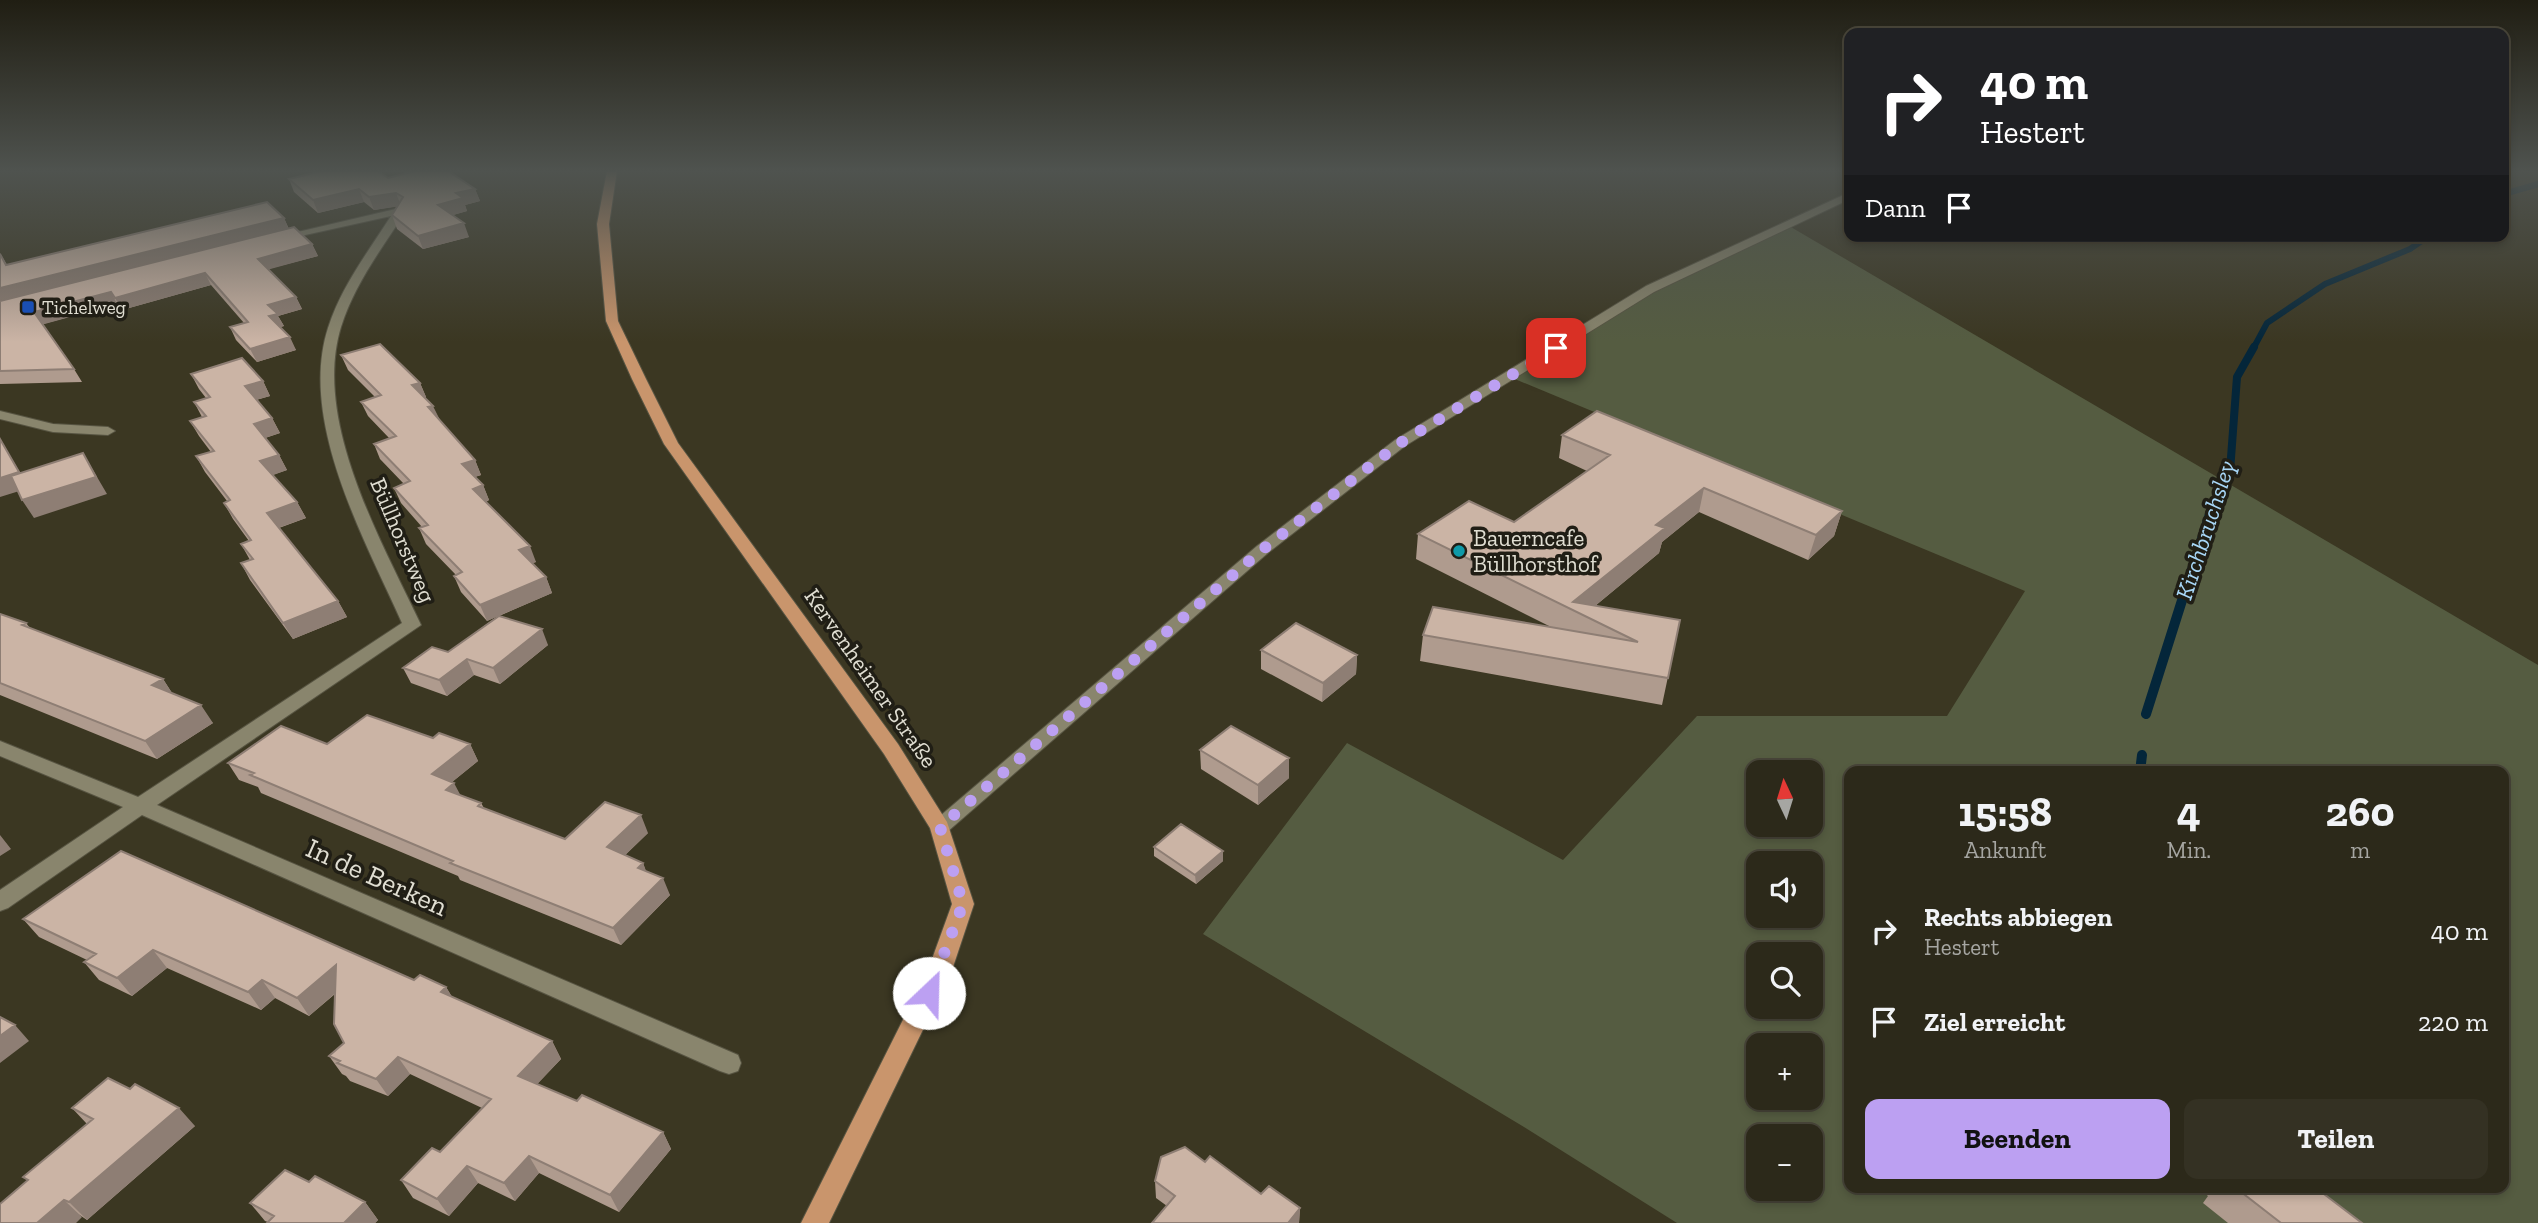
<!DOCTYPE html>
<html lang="de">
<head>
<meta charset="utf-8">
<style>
	body { margin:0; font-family:"Zilla Slab",serif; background:#343123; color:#f1f3f6; height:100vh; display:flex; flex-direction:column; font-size:26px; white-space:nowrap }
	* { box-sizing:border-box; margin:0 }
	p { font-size:23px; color:#a6a6a2 }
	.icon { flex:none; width:38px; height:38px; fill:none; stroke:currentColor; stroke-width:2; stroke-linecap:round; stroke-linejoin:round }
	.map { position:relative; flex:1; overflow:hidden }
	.details { position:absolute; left:1844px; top:766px; width:665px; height:427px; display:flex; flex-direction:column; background:#2c291a; border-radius:14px; box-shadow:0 4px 10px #0003,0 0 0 2px #484539 }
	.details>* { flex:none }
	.banner { position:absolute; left:1844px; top:28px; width:665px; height:214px; border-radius:14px; box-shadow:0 4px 10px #0003,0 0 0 2px #484539; background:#202124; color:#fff; overflow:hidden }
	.needle { width:46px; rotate:356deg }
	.fabs { position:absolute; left:1746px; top:760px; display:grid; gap:14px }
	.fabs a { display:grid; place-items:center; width:77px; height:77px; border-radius:14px; background:#2c291a; box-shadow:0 4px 10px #0003,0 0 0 2px #484539; font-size:35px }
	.pin { position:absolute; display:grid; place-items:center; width:60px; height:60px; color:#fff; margin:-30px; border-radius:14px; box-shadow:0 4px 10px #0006 }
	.me { position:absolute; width:77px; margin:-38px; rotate:24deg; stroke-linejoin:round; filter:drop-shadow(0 0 5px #0008) }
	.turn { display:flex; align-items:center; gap:24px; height:147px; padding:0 21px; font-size:32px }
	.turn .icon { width:91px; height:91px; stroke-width:2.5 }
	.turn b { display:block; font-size:49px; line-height:60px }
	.then { display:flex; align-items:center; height:66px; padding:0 21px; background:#0003; gap:14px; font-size:26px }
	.eta { display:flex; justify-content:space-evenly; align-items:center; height:119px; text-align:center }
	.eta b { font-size:42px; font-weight:700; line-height:49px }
	.action { display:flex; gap:14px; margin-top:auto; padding:14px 21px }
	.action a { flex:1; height:80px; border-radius:14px; background:#bca0f2; color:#111; font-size:28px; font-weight:700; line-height:80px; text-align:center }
	.action a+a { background:#343123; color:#f1f3f6 }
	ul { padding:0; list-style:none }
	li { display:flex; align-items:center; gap:21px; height:91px; padding:0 21px }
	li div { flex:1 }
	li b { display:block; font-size:26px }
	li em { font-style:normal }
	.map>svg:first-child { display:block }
	.green { fill:#555c41; fill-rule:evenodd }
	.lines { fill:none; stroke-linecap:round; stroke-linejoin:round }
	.stream-far2 { stroke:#04263a; stroke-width:6 }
	.stream-far1 { stroke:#04263a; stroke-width:8 }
	.stream { stroke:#04263a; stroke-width:10 }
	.minor-casing { stroke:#575442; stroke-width:2 }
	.major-casing { stroke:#575442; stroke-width:2 }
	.minor { fill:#89856d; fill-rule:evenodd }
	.major { fill:#c9956c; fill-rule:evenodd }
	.wall { fill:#af9b8e }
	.shaded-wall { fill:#8e7e74 }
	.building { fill:#cbb4a5; stroke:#8e7e74; stroke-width:2 }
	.route { stroke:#bca0f2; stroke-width:12; stroke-dasharray:0 21.6 }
	.transit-dot { fill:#1a4fb4; stroke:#201e15; stroke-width:2.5 }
	.culture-dot { fill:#0f9aa8; stroke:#201e15; stroke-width:2.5 }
	.labels { text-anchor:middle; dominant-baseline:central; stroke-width:7; stroke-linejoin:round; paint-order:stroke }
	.far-poi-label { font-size:19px; fill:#e0ded2; stroke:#201e15; text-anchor:start }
	.poi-label { font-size:23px; fill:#e0ded2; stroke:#201e15; text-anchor:start }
	.street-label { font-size:23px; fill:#e0ded2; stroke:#201e15 }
	.water-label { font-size:24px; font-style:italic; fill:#a8d7f7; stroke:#201e15 }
	.near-street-label { font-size:28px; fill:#e0ded2; stroke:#201e15 }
</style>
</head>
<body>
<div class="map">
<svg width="2538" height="1223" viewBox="0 0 2538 1223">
	<rect width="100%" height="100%" fill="#3b3722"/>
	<path class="green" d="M1784,223L2538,665V1223H1677L1524,1127L1203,934L1347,743L1563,860L1697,716H1947L2025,591L1510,377L1650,289ZM1759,772H1811V824H1759ZM1850,772H2504V1188H1850ZM1759,863H1811V915H1759ZM1759,954H1811V1006H1759ZM1759,1045H1811V1097H1759ZM1759,1136H1811V1188H1759Z"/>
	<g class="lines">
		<path class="stream-far2" d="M2504,194L2538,184
			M2253,349L2267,323L2325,284L2410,249L2429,236"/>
		<path class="stream-far1" d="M2190,573L2211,508L2230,471L2237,377L2254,347"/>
		<path class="stream" d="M2146,714L2191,572
			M2140,772L2142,755"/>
		<g class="minor-casing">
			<path id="minor" d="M1850,192V199L1654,292L1405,446L1269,552L947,832L940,835L933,832L930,827L933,822L1257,546L1395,440L1646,286Z
				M400,208L406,211C382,248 354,285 341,327C312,421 382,542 421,625L157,805L738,1055L741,1063L738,1071L729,1074L720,1071L142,815L8,908L0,911V890L123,807L0,756V741L138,797L402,623C365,540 298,421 328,328C341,287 368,252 391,216L278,241L272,238Z
				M0,411L53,424L108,427L115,431L108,435L53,432L0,419Z"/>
		</g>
		<g class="major-casing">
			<path id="major" d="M607,171H617L609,224L618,321L646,379L678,443L898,744L947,822L974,904L952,970L829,1223H801L928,970L952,904L930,828L884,754L664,444L632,379L606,321L597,224Z"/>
		</g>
		<use href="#minor" class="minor"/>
		<use href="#major" class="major"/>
	</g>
	<path class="wall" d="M388,178L475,189L480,201L465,205L467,211L453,215L469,237L423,249L397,229L392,215L398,206L374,210L364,202L318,213L294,192L289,179Z
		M284,218L289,229L312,244L318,256L268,269L296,297L302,309L278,316L284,326L280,327L296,350L257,362L236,340L230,327L244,323L211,285L122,310L117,304L43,324L74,369L82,382L0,384V253L7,265Z
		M341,355L420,383L426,397L425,398L439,420L475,460L481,475L475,477L483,485L489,500L486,502L536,562L532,563L546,577L552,593L499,616L548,645L500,684L474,675L447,696L411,683L403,668L448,652L498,616L487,621L461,592L454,576L456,575L426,544L419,528L422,527L401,503L394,488L404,484L380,459L374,444L390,439L368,416L361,402L375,397L348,370Z
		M191,374L263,381L270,396L256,400L272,418L280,433L265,438L279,455L287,470L272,475L297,502L306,518L279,528L338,601L347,617L293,639L250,580L241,563L250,560L241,544L249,541L233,519L224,503L227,501L205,472L196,456L211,452L199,436L190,421L202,417L194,402L206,398L199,389Z
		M1562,435L1842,511L1834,536L1808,560L1699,512L1662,542L1659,553L1595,606L1680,620L1662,705L1420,661L1423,635L1551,627L1416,559L1418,534L1514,522L1587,471L1559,458Z
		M0,614L26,623L30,628L163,679L172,693L213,723L157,759L0,695Z
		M1261,650L1357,655L1356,674L1322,702L1261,669Z
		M433,738L470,744L478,761L452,782L460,795L481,803L484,808L565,839L648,833L625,855L643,863L646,872L670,895L621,945L460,880L458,876L261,793L258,787L239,780L228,763L327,744Z
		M1200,750L1289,758V778L1258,805L1201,769Z
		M1154,847L1223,851V861L1196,884L1154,856Z
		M23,919L414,980L446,987L452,997L552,1041L561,1059L537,1084L577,1101L663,1132L671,1149L619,1212L539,1173L515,1201L478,1183L449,1216L413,1198L401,1180L440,1152L482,1108L410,1074L388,1096L350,1081L346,1076L342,1074L329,1056L344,1043L335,994L309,1016L275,998L261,1010L167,968L132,996L99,980L84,962L87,960L39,937Z
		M72,1108L195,1126L87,1220L23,1177L87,1124Z
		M1205,1162L1261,1194L1300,1208L1299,1223H1152L1167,1206L1156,1198L1155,1181Z
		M309,1182L365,1202L378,1220L375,1223H267L268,1222L265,1221L250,1203Z
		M2198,1188H2316L2362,1223H2228L2203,1203L2208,1196Z"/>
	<path class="shaded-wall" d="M359,189L364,202L318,213L313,200Z
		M475,189L480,201L465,205L467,211L443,218L438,205L456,193Z
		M396,193L401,206L374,210L369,197Z
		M284,218L289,230L0,302V288Z
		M464,223L469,237L423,249L418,236Z
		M312,244L318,256L263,271L258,259Z
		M205,273L211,285L122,310L115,298Z
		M111,292L117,304L41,325L34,312Z
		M296,297L302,309L278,316L284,326L275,329L269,316L268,305Z
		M290,337L296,350L257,362L250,349Z
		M263,381L270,396L252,401L245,386Z
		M420,383L426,397L418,400L412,385Z
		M433,406L440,420L428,407Z
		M272,418L280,433L262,439L254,424Z
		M0,439L29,488L0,497Z
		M83,453L107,494L34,518L22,500Z
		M279,455L287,470L268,477L260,461Z
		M475,460L481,475L468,479L462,464Z
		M483,485L489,500L479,504L473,489Z
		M1704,488L1699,512L1662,542L1659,553L1584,615L1573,602L1656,525Z
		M297,502L306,518L275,529L267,513Z
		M1842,511L1834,536L1808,560L1816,535Z
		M530,546L536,562L526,566L519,550Z
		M546,577L552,593L487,621L480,605Z
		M338,601L347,617L293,639L283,623Z
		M542,629L548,645L500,684L493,668Z
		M1357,655L1356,674L1322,702L1323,683Z
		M467,659L474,675L447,696L439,680Z
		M163,679L174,696L152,685Z
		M201,705L213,723L157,759L145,741Z
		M470,744L478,761L441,791L432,774Z
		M1289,758V778L1258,805V785Z
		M454,783L463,800L446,790Z
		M641,815L648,833L615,865L607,847Z
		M0,835L11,849L0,856Z
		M1223,851V861L1196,884L1195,875Z
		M643,863L650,881L638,868Z
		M663,878L670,895L621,945L613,928Z
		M153,950L167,968L132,996L117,978Z
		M336,965L347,983L309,1016L297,998Z
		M262,980L275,998L261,1010L248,992Z
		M446,987L457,1005L441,992Z
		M15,1025L29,1041L0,1063V1036Z
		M552,1041L561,1059L528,1094L518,1076Z
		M398,1057L410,1074L388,1096L376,1079Z
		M179,1108L195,1126L87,1220L69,1202Z
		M663,1132L671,1149L619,1212L610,1195Z
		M529,1156L539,1173L515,1201L504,1183Z
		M467,1166L478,1183L449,1216L437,1199Z
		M64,1200L82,1217L76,1223H37Z
		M365,1202L378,1220L375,1223H344Z
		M1300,1208L1299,1223H1288Z"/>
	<path class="building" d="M322,171H378L388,178L415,171H448L475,189L456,193L463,198L438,205L464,223L418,236L392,215L403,197L396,193L369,197L359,189L313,200L289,179Z
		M267,202L284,218L0,288V254L6,265Z
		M294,227L312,244L258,259L296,297L268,305L278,314L269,316L290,337L250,349L230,327L248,322L205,273L115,298L111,292L34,312L74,369L0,371V301Z
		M380,344L420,383L412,385L433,406L428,407L475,460L462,464L483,485L473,489L530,546L519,550L546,577L480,605L454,576L462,572L419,528L428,525L394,488L410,481L374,444L396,436L361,402L381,395L341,355Z
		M242,358L263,381L245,386L272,418L254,424L279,455L260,461L297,502L267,513L338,601L283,623L241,563L253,559L241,544L251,540L224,503L230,500L196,456L214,451L190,421L206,416L194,402L210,397L191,374Z
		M1597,411L1842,511L1816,535L1704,488L1656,525L1665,528L1573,602L1680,620L1668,678L1423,635L1433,607L1638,642L1418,534L1469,501L1514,522L1610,455L1562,435Z
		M0,439L19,472L0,478Z
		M83,453L96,477L22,500L11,476Z
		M0,614L26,623L22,625L163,679L152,685L201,705L145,741L0,683Z
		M499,616L542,629L493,668L467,659L439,680L403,668L432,647L448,652Z
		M1296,623L1357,655L1323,683L1261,650Z
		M367,715L433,738L439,733L470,744L432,774L454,783L446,790L481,803L478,806L565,839L605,802L641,815L607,847L643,863L638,868L663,878L613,928L450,863L453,861L250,775L254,773L228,763L281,726L327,744Z
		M1231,726L1289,758L1258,785L1200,750Z
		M1181,824L1223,851L1195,875L1154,847Z
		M121,851L414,980L420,975L446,987L441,992L552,1041L518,1076L577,1101L582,1095L663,1132L610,1195L529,1156L504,1183L467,1166L437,1199L401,1180L432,1148L440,1152L491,1099L398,1057L376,1079L337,1063L340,1061L329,1056L344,1043L334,1024L336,965L297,998L262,980L248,992L153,950L117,978L84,962L96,954L23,919Z
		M0,1017L15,1025L0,1036Z
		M108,1078L130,1089L135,1084L179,1108L69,1202L64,1200L37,1223H0V1204L28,1180L23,1177L93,1119L72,1108Z
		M1185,1147L1205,1162L1210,1156L1261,1194L1269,1186L1300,1208L1288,1223H1152L1175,1196L1155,1181L1161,1157Z
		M285,1170L309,1182L315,1176L365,1202L344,1223H267L274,1216L250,1203Z
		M2236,1188H2316L2362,1223H2281Z"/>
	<linearGradient id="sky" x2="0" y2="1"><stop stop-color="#201e13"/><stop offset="0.5" stop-color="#4f534f"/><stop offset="1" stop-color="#4f534f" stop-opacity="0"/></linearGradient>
	<rect width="2538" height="342" fill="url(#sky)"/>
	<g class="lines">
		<path class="route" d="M929,993L963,904L940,827L1263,549L1400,443L1556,348"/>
	</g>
	<rect class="transit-dot" x="21" y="300" width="14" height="14" rx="3.5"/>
	<circle class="culture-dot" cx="1459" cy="551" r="7"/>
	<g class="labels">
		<g class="far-poi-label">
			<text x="42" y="307">Tichelweg</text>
		</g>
		<g class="poi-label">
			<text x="1473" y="538">Bauerncafe<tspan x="1473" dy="26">Büllhorsthof</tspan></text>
		</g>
		<g class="street-label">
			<text transform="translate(403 540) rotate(67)">Büllhorstweg</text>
			<text transform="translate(871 678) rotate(55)">Kervenheimer Straße</text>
		</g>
		<g class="water-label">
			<text transform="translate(2205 530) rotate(-72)">Kirchbruchsley</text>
		</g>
		<g class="near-street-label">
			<text transform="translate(377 877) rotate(24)">In de Berken</text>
		</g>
	</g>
</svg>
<div class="fabs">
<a><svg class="needle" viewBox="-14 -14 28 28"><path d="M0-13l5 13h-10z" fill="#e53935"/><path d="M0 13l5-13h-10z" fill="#a6a6a2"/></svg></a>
<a><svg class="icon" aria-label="sound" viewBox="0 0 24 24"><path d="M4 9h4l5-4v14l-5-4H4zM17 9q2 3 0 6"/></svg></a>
<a><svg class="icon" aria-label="search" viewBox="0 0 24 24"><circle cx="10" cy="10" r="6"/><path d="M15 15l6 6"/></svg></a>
<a>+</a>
<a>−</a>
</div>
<div class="pin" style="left:1556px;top:348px;background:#d93025"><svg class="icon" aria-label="arrive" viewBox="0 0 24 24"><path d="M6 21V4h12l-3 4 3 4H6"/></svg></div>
<svg class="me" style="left:929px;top:993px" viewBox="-20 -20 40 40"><circle r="19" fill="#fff"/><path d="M0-13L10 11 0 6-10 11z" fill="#bca0f2"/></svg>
<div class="banner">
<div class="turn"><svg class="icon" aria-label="right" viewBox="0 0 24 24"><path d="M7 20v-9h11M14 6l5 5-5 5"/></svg><div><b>40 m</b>Hestert</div></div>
<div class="then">Dann<svg class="icon" aria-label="arrive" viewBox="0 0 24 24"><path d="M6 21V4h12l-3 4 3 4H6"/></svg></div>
</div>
<section class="details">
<div class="eta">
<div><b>15:58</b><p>Ankunft</p></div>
<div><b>4</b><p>Min.</p></div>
<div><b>260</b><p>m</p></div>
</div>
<ul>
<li><svg class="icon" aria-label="right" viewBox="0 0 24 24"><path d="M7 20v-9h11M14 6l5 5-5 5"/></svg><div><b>Rechts abbiegen</b><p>Hestert</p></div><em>40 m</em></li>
<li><svg class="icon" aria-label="arrive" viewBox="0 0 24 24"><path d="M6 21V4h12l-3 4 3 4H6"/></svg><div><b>Ziel erreicht</b></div><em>220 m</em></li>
</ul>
<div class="action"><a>Beenden</a><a>Teilen</a></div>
</section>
</div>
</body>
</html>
